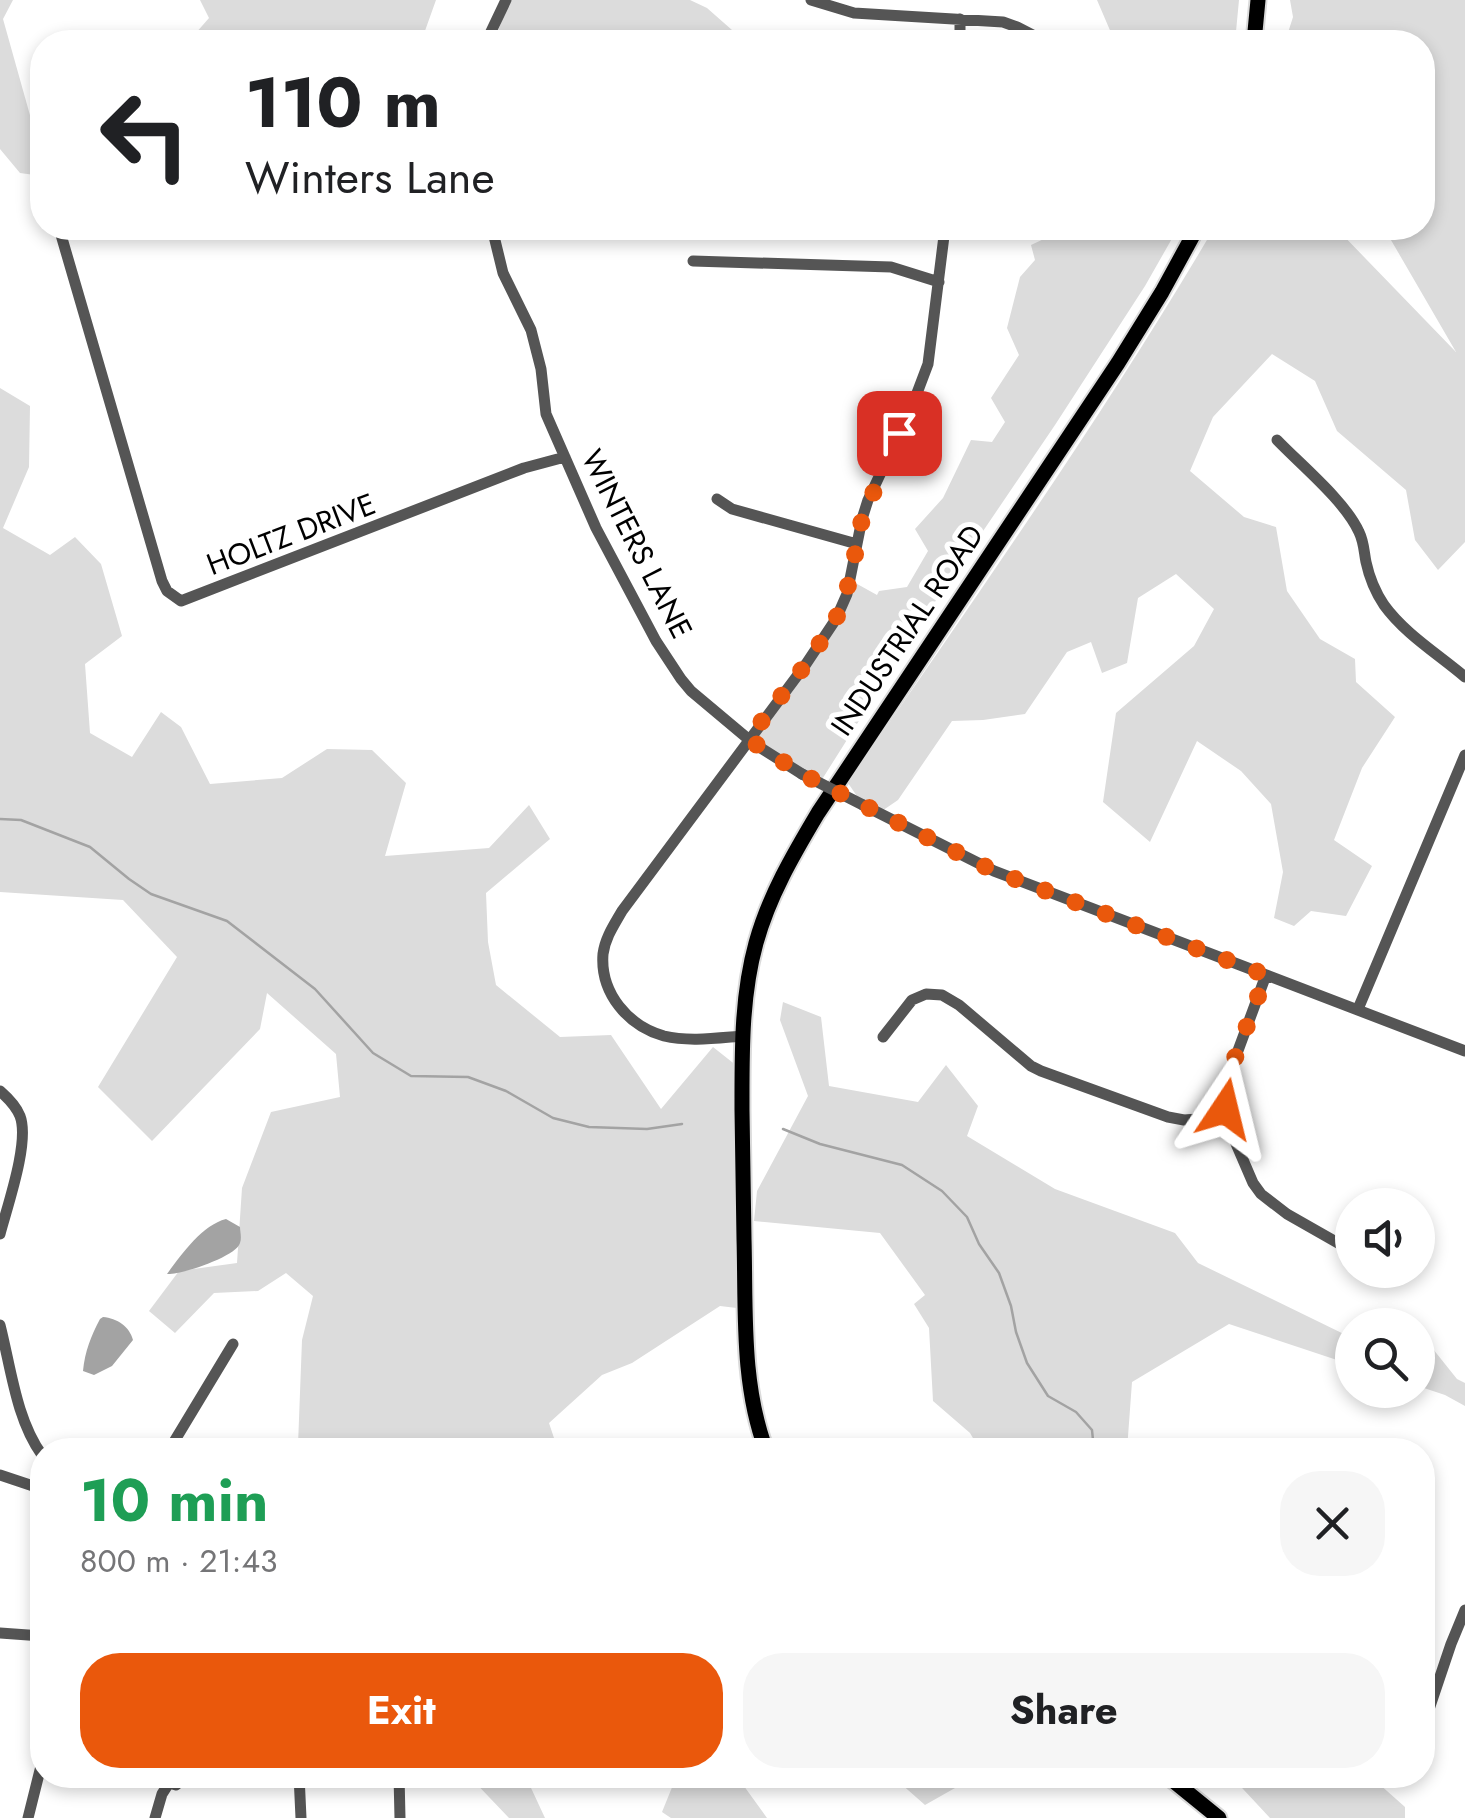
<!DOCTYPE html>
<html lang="en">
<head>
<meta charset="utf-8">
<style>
	body { margin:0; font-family:Jost,sans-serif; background:#f6f6f6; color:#202124; height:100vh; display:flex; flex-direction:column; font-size:38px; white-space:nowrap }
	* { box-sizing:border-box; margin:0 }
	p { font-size:32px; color:#757577 }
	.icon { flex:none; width:55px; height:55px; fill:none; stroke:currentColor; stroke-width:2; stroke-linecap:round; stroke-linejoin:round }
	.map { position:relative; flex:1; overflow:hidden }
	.side { position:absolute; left:30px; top:1438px; width:1405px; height:350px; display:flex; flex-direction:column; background:#fff; border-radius:40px; box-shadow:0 5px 15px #0003 }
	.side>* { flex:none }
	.top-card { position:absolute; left:30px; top:30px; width:1405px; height:210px; border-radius:40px; box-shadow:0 5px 15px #0003; background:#fff; color:#202124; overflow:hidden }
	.controls { position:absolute; left:1335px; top:1188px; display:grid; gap:20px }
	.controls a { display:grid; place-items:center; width:100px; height:100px; border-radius:50%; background:#fff; box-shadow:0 5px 15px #0003; font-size:50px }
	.pin { position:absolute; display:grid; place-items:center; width:85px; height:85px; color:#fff; margin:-42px; border-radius:20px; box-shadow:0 5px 15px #0006 }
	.me { position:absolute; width:110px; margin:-55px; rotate:10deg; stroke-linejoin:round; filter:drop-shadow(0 0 8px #0008) }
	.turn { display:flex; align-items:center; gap:35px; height:210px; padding:0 50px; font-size:45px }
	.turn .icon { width:130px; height:130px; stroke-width:2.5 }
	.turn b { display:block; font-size:70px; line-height:85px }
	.round { display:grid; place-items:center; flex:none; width:105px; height:105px; border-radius:40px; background:#f6f6f6 }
	.headline { display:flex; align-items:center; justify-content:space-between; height:170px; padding:0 50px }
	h1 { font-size:60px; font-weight:700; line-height:75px; color:#1e9e55 }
	.button { display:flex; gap:20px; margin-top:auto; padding:20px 50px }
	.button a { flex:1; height:115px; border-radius:40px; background:#ea580c; color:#fff; font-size:40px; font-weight:700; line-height:115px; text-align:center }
	.button a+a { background:#f6f6f6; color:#202124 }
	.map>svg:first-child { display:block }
	.green { fill:#dcdcdc }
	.water { fill:#a3a3a3 }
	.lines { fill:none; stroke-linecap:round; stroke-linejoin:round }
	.stream { stroke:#a3a3a3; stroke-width:2.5 }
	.major-casing { stroke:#dbdbdb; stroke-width:19 }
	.minor { stroke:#555; stroke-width:11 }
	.major { stroke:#000; stroke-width:15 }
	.minor-bridge { stroke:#555; stroke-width:11 }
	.route { stroke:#ea580c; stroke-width:18; stroke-dasharray:0 32.4 }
	.labels { text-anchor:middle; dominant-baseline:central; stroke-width:10; stroke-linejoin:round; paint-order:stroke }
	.street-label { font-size:30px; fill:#000; stroke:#fff }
</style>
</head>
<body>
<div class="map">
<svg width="1465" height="1818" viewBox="0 0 1465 1818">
	<rect width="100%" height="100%" fill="#fff"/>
	<path class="green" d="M0,0H13L3,19L42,158V176L20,173L0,149Z
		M200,0H436L421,42H188L209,18Z
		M509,0H690L707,8L732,30L723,42H494Z
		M1097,0H1239L1235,42H1115Z
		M1290,0H1465V542L1438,570L1415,540L1406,490L1337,431L1315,381L1272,354L1213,417L1190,471L1244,517L1276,527L1287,591L1320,639L1355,659L1356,682L1395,717L1362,768L1334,840L1372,866L1346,916L1311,911L1294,926L1274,918L1283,872L1271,804L1241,771L1197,741L1150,842L1103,802L1116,713L1194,646L1214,609L1176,574L1138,598L1127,663L1102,673L1091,642L1067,652L1025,714L983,720L952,721L898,800L879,813L863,805L848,783C973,600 1102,419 1214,228H1336L1456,352L1384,228H1422V42H1285L1293,17Z
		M1063,228H1178L1145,286L1055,425L922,621L821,781L748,739L828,632L850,580L877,595L879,591L907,587L928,551L915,529L943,498L971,440L992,442L1005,422L991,398L1019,355L1007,328L1020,277L1035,260L1031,245L1063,230Z
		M0,388L30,406L29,467L3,528L50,555L75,537L101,564L122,636L85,664L90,733L132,757L161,712L181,727L210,784L282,778L327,749L372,750L406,783L385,856L489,848L529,805L550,839L486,893L488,942L496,985L560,1037L611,1035L661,1109L713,1047L742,1070L745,1309L720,1306L632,1363L602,1375L549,1423L558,1450H293L298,1445L302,1340L313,1296L286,1273L258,1291L214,1293L175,1333L149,1311L179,1271L237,1263L242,1188L271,1112L340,1097L336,1054L267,993L260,1029L152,1141L98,1087L177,957L123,900L0,892Z
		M783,1002L821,1017L829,1086L918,1102L946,1065L978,1106L967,1136L1055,1189L1175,1233L1198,1263L1352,1338V1365L1229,1324L1132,1382L1127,1450H980L970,1433L933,1401L929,1328L914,1304L925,1295L880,1233L754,1221L757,1191L808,1096L780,1020Z
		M1418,1349H1433L1457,1379L1465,1383V1406L1445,1395L1418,1386Z
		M468,1775H525L545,1818H509Z
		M669,1775H736L767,1818H671L662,1812L675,1780Z
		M891,1775H960L955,1788L925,1805Z
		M1230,1775H1369L1405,1807V1818H1270Z"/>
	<path class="water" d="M226,1219L240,1227C240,1231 242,1238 240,1243C236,1257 180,1275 167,1274C181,1255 202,1225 226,1219Z
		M103,1317C117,1318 130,1327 133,1340L112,1366L94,1375L83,1371C85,1351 91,1336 100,1319Z"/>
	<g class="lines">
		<path class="stream" d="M0,819L21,820L90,847L129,879L151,894L227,921L315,989L373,1053L411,1076L468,1077L506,1091L553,1118L589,1127L647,1129L682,1124
			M783,1129L820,1144L902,1165L942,1191L967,1217L979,1244L999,1273L1011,1306L1016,1332L1027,1363L1048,1396L1076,1412L1092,1430L1094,1450"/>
		<g class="major-casing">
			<path id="major" d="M1254,42L1258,0
				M766,1450C741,1383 746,1310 744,1239C743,1196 743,1153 742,1110C742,1054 741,997 756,943C769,896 793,855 818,813L1118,363L1162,292L1197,228
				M1166,1775L1219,1818"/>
		</g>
		<path class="minor" d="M811,0L854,13L1003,22L1017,27L1046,42
			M486,42L506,0
			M960,42V19
			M59,228L162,581L167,591L181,601L524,468L565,457
			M492,228L503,273L531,330L541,369L546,414L596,528L656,641L681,679L691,691L753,743L802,774
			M693,261L891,267L939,282
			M1277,440C1301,465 1345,501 1359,532C1364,542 1364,552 1366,562C1369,576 1376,593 1384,605C1405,634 1438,654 1465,677
			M717,499L732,509L857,544
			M863,805L994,871L1465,1051
			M1266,975L1226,1083L1225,1109L1228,1125L1253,1183L1261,1194L1287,1214L1352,1251
			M1358,1009L1465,755
			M743,1036C717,1038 689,1042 664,1036C628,1026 600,993 603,954C605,938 614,925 622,911L806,664L836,619L847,594L862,519L868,500L911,409L928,364L945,228
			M883,1037L912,1000L926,994L942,995L959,1005L1031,1066L1041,1071L1168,1117L1184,1120L1226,1117
			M0,1091C8,1098 16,1106 20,1116C30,1142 7,1207 0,1234
			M1385,1270L1392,1274
			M0,1325C11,1368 16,1419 42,1455
			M169,1450L233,1344
			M0,1475L42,1489
			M0,1633L42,1636
			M1422,1730L1451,1644L1465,1610
			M166,1775L169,1783L176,1785L181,1781L183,1775
			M299,1775L301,1818
			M399,1775L400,1818
			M28,1818L42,1762
			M155,1818L162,1794L169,1783"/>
		<use href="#major" class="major"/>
		<path class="minor-bridge" d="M802,774L863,805"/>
	</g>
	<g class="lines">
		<path class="route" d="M899,433L862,519L850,580L836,619L806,664L748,739L802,774L994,871L1266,975L1226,1082L1225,1109"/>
	</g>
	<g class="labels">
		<g class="street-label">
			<text transform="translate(291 534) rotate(-21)">HOLTZ DRIVE</text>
			<text transform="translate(637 544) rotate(63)">WINTERS LANE</text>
			<text transform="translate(907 630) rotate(-56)">INDUSTRIAL ROAD</text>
		</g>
	</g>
</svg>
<div class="controls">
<a><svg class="icon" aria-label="sound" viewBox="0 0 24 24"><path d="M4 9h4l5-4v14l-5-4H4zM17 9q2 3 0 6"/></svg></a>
<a><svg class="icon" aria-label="search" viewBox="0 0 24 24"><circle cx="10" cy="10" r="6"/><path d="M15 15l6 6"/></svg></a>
</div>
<div class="pin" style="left:899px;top:433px;background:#d93025"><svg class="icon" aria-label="arrive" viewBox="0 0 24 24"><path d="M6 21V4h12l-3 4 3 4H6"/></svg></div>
<svg class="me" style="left:1225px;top:1109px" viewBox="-20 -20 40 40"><path d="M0-17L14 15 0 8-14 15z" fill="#ea580c" stroke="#fff" stroke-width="4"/></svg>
<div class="top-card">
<div class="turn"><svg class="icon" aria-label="left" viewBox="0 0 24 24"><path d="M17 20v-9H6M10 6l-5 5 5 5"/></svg><div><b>110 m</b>Winters Lane</div></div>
</div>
<section class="side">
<div class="headline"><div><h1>10 min</h1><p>800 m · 21:43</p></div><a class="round"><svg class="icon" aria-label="close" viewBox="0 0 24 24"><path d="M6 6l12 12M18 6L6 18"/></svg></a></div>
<div class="button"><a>Exit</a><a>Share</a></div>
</section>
</div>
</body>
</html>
